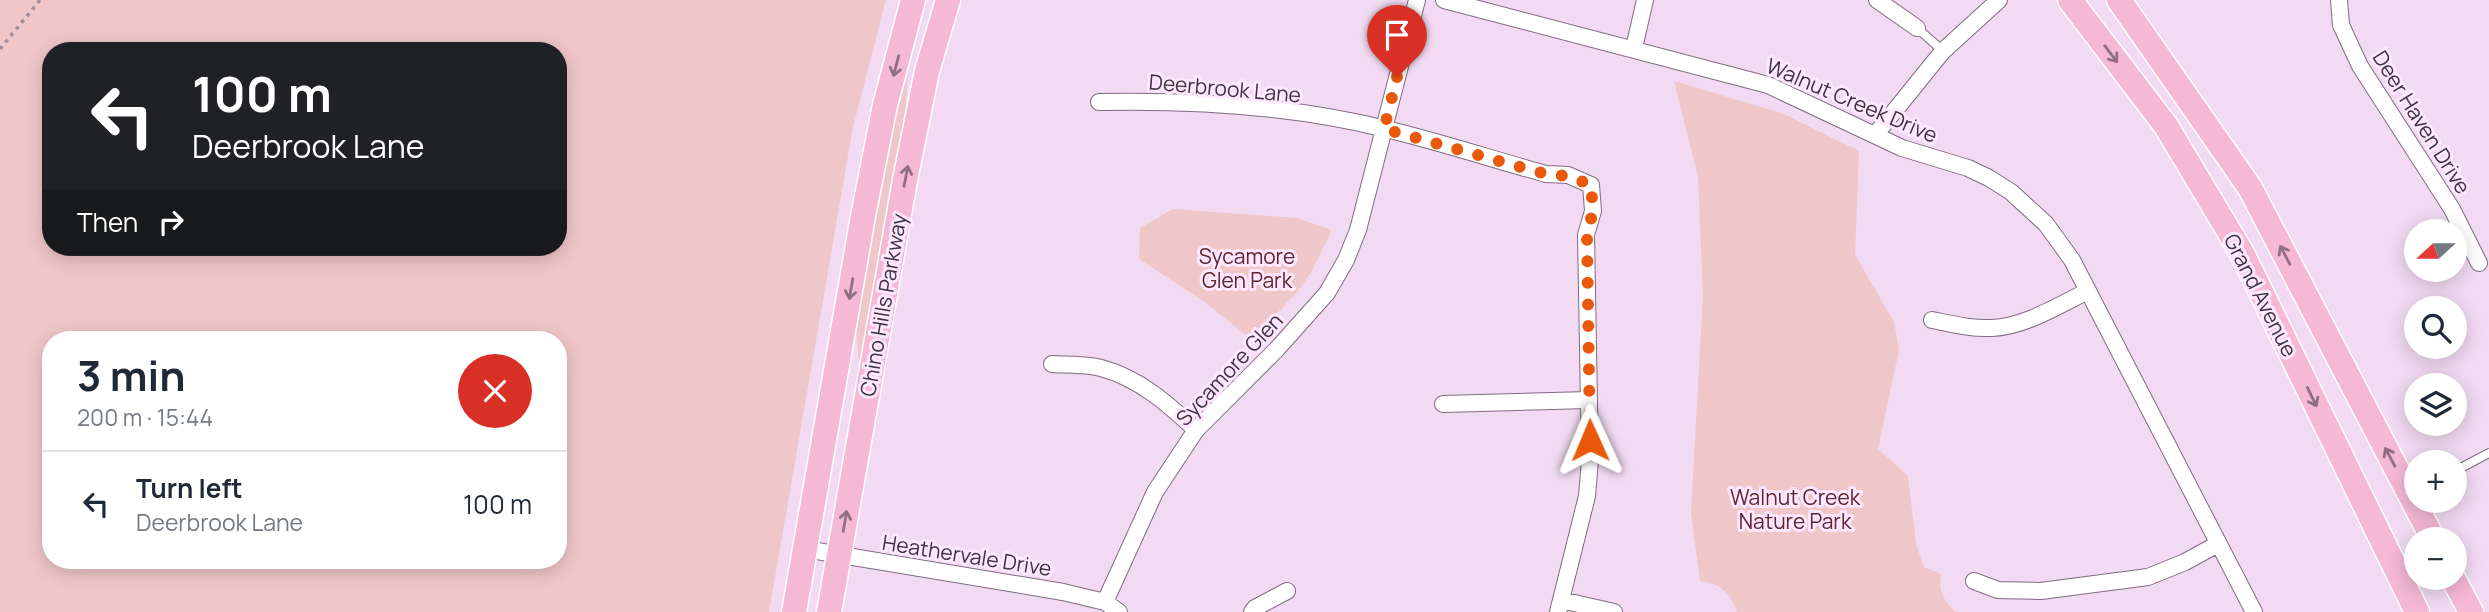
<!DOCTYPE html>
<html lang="en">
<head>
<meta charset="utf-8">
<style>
	body { margin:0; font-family:Manrope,sans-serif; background:#f2f2f3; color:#1f2937; height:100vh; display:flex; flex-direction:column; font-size:26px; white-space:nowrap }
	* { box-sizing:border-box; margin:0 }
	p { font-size:23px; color:#747a83 }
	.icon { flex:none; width:38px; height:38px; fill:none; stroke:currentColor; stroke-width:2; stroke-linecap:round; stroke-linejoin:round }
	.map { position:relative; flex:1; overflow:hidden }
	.side { position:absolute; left:42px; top:331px; width:525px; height:238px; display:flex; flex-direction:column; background:#fff; border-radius:28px; box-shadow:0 4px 18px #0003 }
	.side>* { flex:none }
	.guide { position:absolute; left:42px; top:42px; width:525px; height:214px; border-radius:28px; box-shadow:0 4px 18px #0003; background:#202124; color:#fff; overflow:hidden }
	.needle { width:46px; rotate:249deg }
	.controls { position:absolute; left:2404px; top:219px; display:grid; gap:14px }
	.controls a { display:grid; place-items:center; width:63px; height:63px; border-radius:50%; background:#fff; box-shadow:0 4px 18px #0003; font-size:35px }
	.pin { position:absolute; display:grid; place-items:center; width:60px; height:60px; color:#fff; margin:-72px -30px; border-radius:50% 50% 50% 0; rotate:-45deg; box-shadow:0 0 7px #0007 }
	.pin .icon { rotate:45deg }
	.me { position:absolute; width:77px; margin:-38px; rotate:359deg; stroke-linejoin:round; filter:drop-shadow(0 0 5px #0008) }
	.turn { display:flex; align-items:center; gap:24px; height:147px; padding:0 35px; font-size:32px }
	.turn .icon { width:91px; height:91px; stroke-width:2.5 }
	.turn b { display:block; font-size:49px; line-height:60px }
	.then { display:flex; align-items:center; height:66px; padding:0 35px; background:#0003; gap:14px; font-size:26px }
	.round { display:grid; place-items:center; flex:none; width:74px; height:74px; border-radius:37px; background:#f2f2f3 }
	.overview { display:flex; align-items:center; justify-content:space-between; height:119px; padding:0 35px }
	h1 { font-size:42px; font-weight:700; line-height:52px }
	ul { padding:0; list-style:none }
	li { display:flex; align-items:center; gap:21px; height:105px; padding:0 35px; border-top:2px solid #e0e1e3 }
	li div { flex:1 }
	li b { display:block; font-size:26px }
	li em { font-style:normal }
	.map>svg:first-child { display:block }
	.green { fill:#f0c7c8; fill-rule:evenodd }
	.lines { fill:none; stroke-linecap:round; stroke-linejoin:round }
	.lane-casing { stroke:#806c81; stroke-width:10 }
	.street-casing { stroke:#806c81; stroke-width:18 }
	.primary-casing { stroke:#fff; stroke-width:27 }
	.path { stroke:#9f8e9f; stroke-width:3.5; stroke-dasharray:3.5 5; stroke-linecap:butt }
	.lane { stroke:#fff; stroke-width:8 }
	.street { stroke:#fff; stroke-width:16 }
	.primary { stroke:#f5b8d5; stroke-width:24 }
	.oneway { stroke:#906f81 }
	.route { stroke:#ea580c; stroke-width:12; stroke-dasharray:0 21.6 }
	.labels { text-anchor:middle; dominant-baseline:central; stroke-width:6; stroke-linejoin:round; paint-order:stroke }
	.street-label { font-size:21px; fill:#3d343d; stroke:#fee7ff }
	.park-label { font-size:21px; fill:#5e272c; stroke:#fee7ff }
</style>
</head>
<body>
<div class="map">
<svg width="2489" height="612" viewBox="0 0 2489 612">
	<rect width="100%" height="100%" fill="#f1daf2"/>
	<path class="green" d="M0,0H886L853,127L769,612H0ZM51,51H558V247H51ZM51,340H558V560H51Z
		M908,74L905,114L859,364L856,329L887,148Z
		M1674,81L1784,114L1859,151L1855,255L1894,322L1899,350L1878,449L1908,476L1916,544L1924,567L1941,574C1938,590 1944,602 1956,612H1737C1731,593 1720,583 1700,581L1691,513L1703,296L1698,176Z
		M1173,209L1297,218L1332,230L1312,271L1298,291L1252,340L1206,303L1139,259L1140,228Z"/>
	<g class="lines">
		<g class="lane-casing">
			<path id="lane" d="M1917,28L1943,51
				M2455,471L2489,453"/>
		</g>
		<g class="street-casing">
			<path id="street" d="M1444,0L1768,85L1902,148L1968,168L1989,178L2011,192L2046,224L2072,260L2254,612
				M1877,0L1917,28
				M2339,0L2341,25L2360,66L2452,209L2479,263
				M1634,48L1645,0
				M1099,102C1195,100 1293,106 1386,129C1440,142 1492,159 1546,174L1568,175L1591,185L1593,211L1586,235L1590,460L1587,496L1558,612
				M1875,135L1943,51L1999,0
				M1932,320C1952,324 1971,329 1992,328C2024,327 2059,305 2088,291
				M1052,364C1068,365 1086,364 1101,368C1139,378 1168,404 1196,430
				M1443,404L1589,400
				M805,549L1063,592L1105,602L1119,612
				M1974,581L1998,590L2041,591L2148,577L2185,562L2218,544
				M1561,600L1614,612
				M1105,602L1155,492L1196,430L1277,349L1327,293L1346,260L1358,230L1417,0
				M1252,612L1255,608L1287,591"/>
		</g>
		<g class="primary-casing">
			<path id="primary" d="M2070,0L2166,126L2243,255L2417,612
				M2119,0L2250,188L2433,539
				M2453,578L2471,612
				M794,612L863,216L885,105L913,0
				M829,612L905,180L927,71L948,0"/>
		</g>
		<path class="path" d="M0,49L40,0"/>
		<use href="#lane" class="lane"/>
		<use href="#street" class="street"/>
		<use href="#primary" class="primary"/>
	</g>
	<defs><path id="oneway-shaft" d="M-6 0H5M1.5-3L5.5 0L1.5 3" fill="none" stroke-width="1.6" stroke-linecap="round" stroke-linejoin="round" transform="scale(1.75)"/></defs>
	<g class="oneway">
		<use href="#oneway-shaft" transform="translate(2111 54) rotate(53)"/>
		<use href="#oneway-shaft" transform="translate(896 66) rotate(105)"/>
		<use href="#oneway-shaft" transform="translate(906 176) rotate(-79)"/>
		<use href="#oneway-shaft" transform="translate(2285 255) rotate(-118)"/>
		<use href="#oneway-shaft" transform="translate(851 289) rotate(100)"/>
		<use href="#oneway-shaft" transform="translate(2312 397) rotate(64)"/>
		<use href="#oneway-shaft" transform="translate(2390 457) rotate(-118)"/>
		<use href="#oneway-shaft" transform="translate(845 521) rotate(-80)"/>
	</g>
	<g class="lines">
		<path class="route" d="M1397,77L1384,129L1546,174L1568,176L1591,185L1593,211L1587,235L1590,440"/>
	</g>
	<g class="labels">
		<g class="street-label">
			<text transform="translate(1225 88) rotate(5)">Deerbrook Lane</text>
			<text transform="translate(1852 100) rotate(23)">Walnut Creek Drive</text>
			<text transform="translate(2422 122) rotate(58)">Deer Haven Drive</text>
			<text transform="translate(2261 295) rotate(63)">Grand Avenue</text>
			<text transform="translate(883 305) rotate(-80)">Chino Hills Parkway</text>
			<text transform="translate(1229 369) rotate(-47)">Sycamore Glen</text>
			<text transform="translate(967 555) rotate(9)">Heathervale Drive</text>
		</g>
		<g class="park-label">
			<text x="1247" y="256">Sycamore<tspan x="1247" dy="24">Glen Park</tspan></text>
			<text x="1795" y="497">Walnut Creek<tspan x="1795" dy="24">Nature Park</tspan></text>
		</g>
	</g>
</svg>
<div class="controls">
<a><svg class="needle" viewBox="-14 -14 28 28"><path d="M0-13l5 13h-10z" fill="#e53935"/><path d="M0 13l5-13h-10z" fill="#747a83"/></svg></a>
<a><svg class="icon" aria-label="search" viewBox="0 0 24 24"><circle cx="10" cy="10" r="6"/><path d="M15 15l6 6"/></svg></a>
<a><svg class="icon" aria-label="layers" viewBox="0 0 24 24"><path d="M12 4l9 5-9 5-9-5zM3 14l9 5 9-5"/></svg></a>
<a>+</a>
<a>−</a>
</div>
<div class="pin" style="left:1397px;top:77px;background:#d93025"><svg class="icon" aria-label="arrive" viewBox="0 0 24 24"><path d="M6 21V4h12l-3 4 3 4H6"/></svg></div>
<svg class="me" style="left:1590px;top:440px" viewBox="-20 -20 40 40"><path d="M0-17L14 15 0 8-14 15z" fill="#ea580c" stroke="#fff" stroke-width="4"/></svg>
<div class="guide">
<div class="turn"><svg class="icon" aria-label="left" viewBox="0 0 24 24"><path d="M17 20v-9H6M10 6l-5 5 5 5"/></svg><div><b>100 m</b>Deerbrook Lane</div></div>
<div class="then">Then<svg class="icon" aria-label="right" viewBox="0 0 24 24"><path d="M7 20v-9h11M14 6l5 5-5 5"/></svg></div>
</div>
<section class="side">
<div class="overview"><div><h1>3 min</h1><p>200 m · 15:44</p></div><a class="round" style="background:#d93025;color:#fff"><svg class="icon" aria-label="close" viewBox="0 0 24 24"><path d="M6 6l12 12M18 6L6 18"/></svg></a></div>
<ul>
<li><svg class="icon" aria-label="left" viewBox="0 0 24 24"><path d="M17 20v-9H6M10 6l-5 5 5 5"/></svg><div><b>Turn left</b><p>Deerbrook Lane</p></div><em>100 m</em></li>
</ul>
</section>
</div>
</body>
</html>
